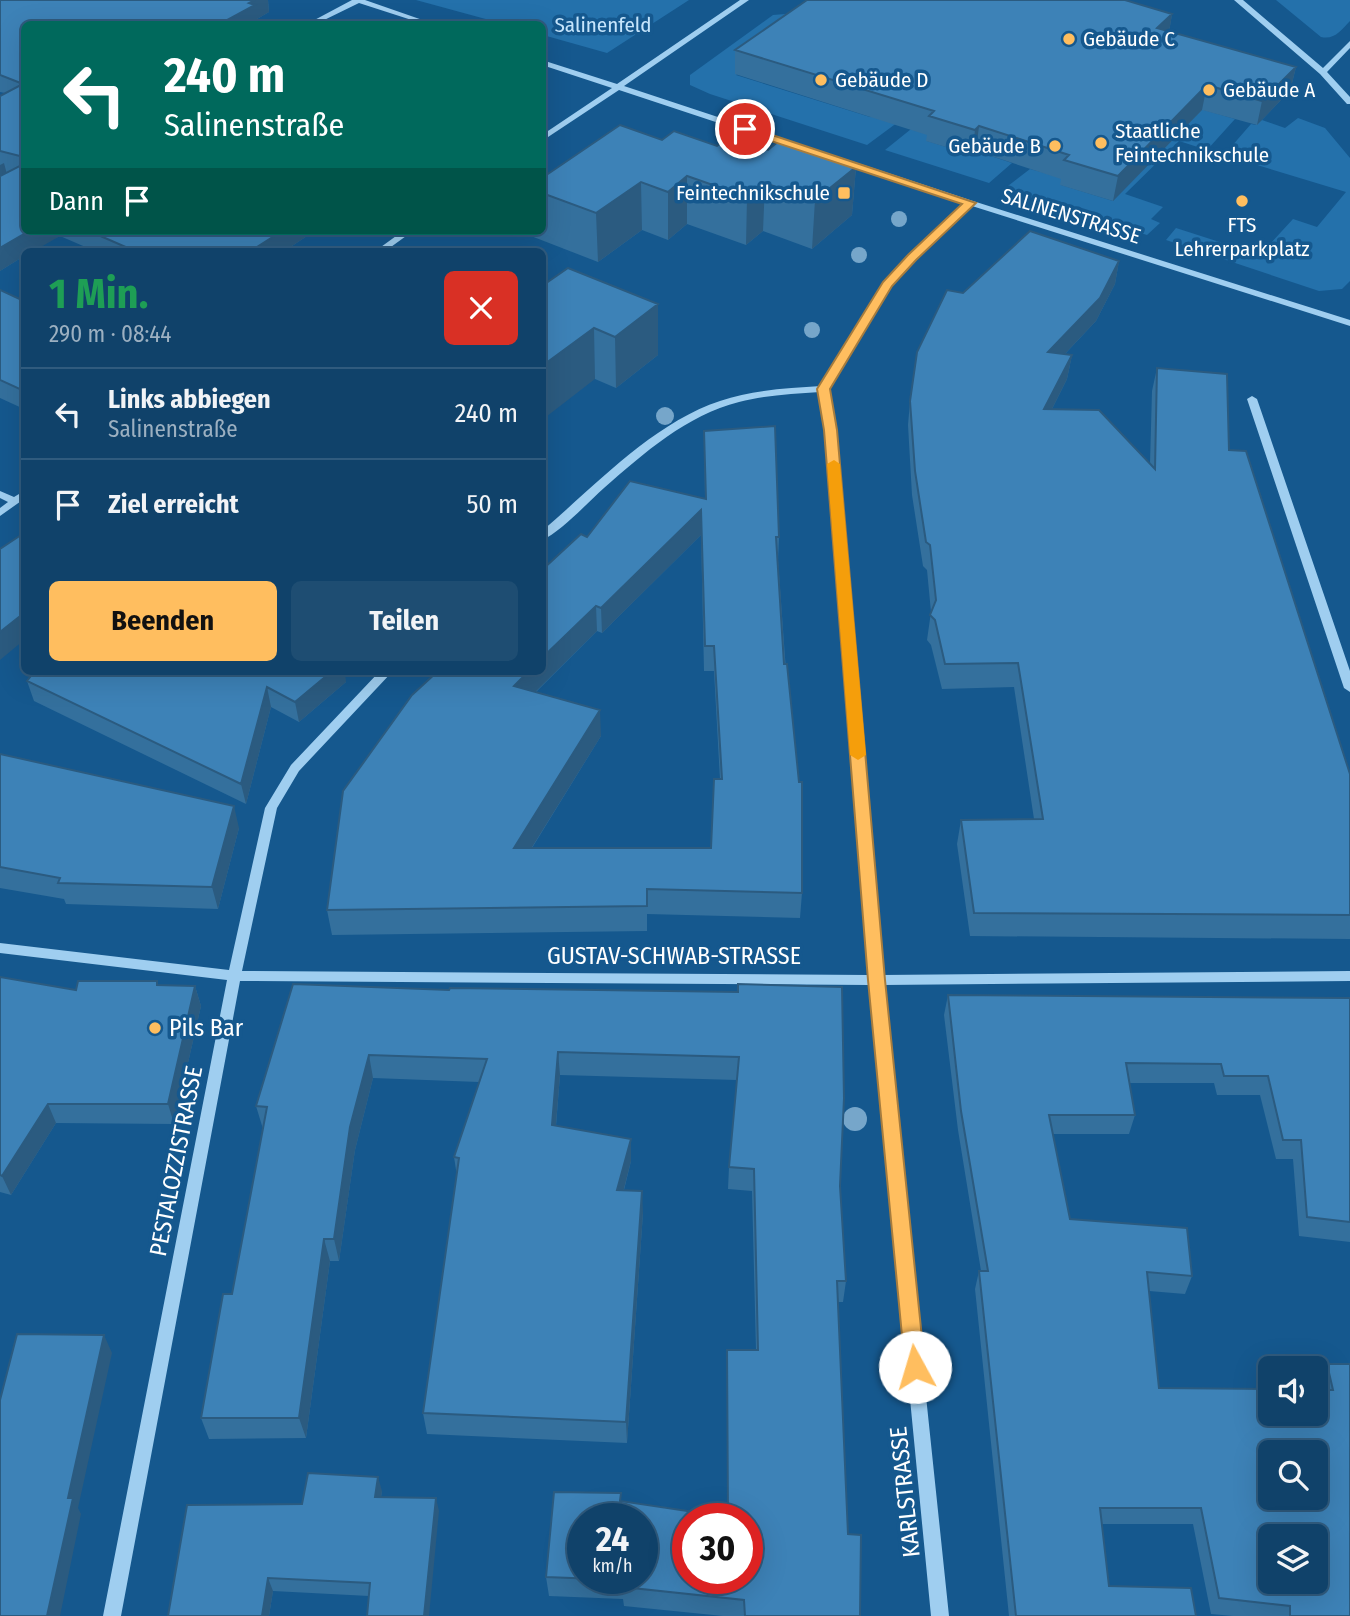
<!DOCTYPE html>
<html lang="de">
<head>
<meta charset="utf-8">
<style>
	body { margin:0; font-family:"Fira Sans Condensed",sans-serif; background:#1e4d72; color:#f1f3f6; height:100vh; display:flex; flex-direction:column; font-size:26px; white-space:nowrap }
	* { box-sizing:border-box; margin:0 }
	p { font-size:23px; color:#9cb0c1 }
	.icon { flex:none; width:38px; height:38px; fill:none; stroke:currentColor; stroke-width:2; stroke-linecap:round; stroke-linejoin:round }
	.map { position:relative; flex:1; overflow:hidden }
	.panel { position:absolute; left:21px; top:248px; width:525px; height:427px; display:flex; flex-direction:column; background:#10426a; border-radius:10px; box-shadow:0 7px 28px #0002,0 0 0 2px #305b7e }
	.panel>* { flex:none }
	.guide { position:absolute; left:21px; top:21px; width:525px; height:214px; border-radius:10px; box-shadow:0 7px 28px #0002,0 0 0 2px #305b7e; background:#00695c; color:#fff; overflow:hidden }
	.buttons { position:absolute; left:1258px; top:1356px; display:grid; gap:14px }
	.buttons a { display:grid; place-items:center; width:70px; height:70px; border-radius:10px; background:#10426a; box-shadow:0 7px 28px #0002,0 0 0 2px #305b7e; font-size:35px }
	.speed { position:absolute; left:567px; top:1503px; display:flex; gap:14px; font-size:35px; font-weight:700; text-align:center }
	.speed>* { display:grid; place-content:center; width:91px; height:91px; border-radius:50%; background:#10426a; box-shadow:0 7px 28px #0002,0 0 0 2px #305b7e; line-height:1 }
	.speed small { font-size:18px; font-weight:400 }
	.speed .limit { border:10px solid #d22; background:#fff; color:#111 }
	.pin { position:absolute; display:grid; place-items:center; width:60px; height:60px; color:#fff; margin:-30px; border:4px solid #fff; border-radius:50%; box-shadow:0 2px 7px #0007 }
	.me { position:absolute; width:77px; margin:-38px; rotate:354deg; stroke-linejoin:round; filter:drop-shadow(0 0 5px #0008) }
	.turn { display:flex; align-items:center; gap:24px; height:147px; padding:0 28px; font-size:32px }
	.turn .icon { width:91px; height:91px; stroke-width:2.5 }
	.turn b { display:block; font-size:49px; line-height:60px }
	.then { display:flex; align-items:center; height:66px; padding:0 28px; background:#0003; gap:14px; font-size:26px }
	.round { display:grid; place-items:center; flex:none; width:74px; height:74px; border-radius:10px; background:#1e4d72 }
	.head { display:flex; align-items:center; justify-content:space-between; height:119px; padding:0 28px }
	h1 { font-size:42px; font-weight:700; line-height:52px; color:#1e9e55 }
	.action { display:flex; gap:14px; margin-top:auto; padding:14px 28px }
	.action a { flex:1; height:80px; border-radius:10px; background:#ffbe5f; color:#111; font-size:28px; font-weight:700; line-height:80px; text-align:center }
	.action a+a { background:#1e4d72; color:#f1f3f6 }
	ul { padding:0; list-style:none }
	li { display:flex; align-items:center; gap:21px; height:91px; padding:0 28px; border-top:2px solid #305b7e }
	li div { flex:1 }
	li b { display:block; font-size:26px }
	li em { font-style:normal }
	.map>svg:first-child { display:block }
	.green { fill:#2471ab }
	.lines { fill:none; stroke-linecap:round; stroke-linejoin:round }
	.minor { fill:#9fcef0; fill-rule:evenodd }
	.tree { fill:#76a6ca }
	.wall { fill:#34709d; fill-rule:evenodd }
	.shaded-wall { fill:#2b5b80 }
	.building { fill:#3d82b7; stroke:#2b5b80; stroke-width:2; fill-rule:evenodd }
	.route { fill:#ffbe5f; stroke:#a67c3e; stroke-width:2 }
	.slow { fill:#f59e0b }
	.poi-dot { fill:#ffbe5f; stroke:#15588e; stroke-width:2.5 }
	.labels { text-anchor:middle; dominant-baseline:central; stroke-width:7; stroke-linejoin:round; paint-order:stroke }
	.far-park-label { font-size:21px; fill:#c6e5fc; stroke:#15588e }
	.far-poi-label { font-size:21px; fill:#fff; stroke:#15588e; text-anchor:start }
	.far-street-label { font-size:21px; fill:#fff; stroke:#15588e }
	.street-label { font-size:24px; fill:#fff; stroke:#15588e }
	.poi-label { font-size:24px; fill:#fff; stroke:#15588e; text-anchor:start }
</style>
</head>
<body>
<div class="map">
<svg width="1350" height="1616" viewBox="0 0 1350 1616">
	<rect width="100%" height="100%" fill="#15588e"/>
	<path class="green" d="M416,0H689L607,53L543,35L542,24H504Z
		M1276,0H1350V21C1341,30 1335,40 1321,37Z
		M809,12L736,75L870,117L917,108L867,145L710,94L690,85V75L773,15Z
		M1121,86L1235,119L1207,150L1179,141L1125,194L1163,207L1151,219L1160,223L1147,235L1004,189L1030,169L1067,179L1061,185L1113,201L1172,140Z
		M931,113L927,141L972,155L976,151L1012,163L989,183L885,150Z
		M1298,118L1325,128L1350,158V281L1342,289L1319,291L1166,240L1176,228L1260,255L1293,219L1317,227L1346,192L1224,155L1251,124L1256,125L1262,120L1285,128Z"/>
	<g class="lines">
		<path class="minor" d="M352,0H365L434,24H424L359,3L316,24H307Z
			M740,0H749L624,86L973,201L1350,320V326L972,206L915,259L892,286L829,389L836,431L882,975L1350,971V981L883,985L949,1616H931L870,985L240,981L121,1616H103L227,980L0,953V943L229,970L265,808L291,765L379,672H392L299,771L277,808L242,971L869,975L826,431L820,392C793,394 765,395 739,402C687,415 644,453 604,488C587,503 561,532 542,540V531C595,486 653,423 720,401C752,390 787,388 821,386L885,283L909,255L964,204L619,90L542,141V135L612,88L542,65V60L617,84Z
			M1234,0H1243L1323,68L1350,41V48L1327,72L1350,97V104H1347L1320,74Z
			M403,231H413L384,252H374Z
			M1252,396L1257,399L1350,671V692L1344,688L1247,399Z
			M0,491L14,497L24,491V499L0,516V508L8,502L0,498Z"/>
	</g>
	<g class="tree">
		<circle cx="899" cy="219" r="8"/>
		<circle cx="859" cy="255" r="8"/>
		<circle cx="812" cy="330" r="8"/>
		<circle cx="665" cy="416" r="9"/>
		<circle cx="855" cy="1119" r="12"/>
	</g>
	<path class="wall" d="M0,0H268L269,12L257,19L258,23L256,24H24V231H307V236L283,252H97L60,236L24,252V256L0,271V96L5,93L0,92Z
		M1172,14L1169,32L1296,67L1290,91L1257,125L1202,110L1113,201L1060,185L1061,179L976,151L972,155L926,141L927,135L735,74V50Z
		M662,140L768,150L856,167L852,215L812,249L763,231L746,245L687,224L668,240L642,230L598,262L531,236V231H542V178Z
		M1119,261L1115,284L1096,321L1065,354L1072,355L1067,379L1052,409L1150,464L1152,391L1157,368L1229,450L1350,774V939L970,936L957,844L961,820L1034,819L1014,687L942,689L931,645L927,640L931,612L927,570L923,566L912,495L908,425L910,401L963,293Z
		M542,286L658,304V355L616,388L595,379Z
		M0,290L24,301V409L0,398Z
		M704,431L779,537L778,560L802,893L800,918L647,914V931L332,935L327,910L587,537L705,499ZM701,535L704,671H714L720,779L711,848H532L601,736L536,692L597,631L602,633Z
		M27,681L346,682L299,722L271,707L246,804L34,701Z
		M0,754L239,828L218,909L66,904L64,899L0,888Z
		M0,977L76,990L158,985L195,986L201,1006L174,1124L56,1123L11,1195L0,1192Z
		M449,990L738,992L840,1186L846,1281L843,1302H838L848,1534L860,1616H723L624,1606L623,1599L549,1596L546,1577L621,1502L727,1516V1350H756L752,1191L728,1189L729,1167L737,1080L560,1075L556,1126L631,1139V1161L624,1190L643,1213L627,1443L427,1434L423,1413L457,1176L454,1157L479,1082L373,1078L355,1150L339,1261H330L306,1438L209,1439L201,1418L232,1294L263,1129L256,1106Z
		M948,995L1350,998V1242L1299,1236L1293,1159H1276L1260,1095H1217L1214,1083H1129L1135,1115L1129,1134H1053L1070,1219L1192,1276L1185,1294L1149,1291L1159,1388L1319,1390L1317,1382L1327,1364H1350V1616H1233L1211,1614L1193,1524H1102L1109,1586L1196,1616H1009L975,1289L979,1271H981L958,1130L944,1015Z
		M382,1491L381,1497L439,1511L369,1596L273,1591L269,1616H168L302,1504Z"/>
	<path class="shaded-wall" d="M255,0H268L269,12L257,19L258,23L256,24H220Z
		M1172,14L1168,38L1157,28Z
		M1296,67L1290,91L1257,125L1262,101Z
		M1207,85L1202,110L1113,201L1118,176Z
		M979,126L976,151L972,155L975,130Z
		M4,163L9,182L0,187V165Z
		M856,167L852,215L812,249L815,200Z
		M687,176V224L668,240V192Z
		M641,182L642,230L598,262L596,213Z
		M765,183L763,231L746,245L747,197Z
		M29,231H59L60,236L32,252H24V256L0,271V248Z
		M149,231H172L159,240L147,234Z
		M282,231H307V236L283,252H249Z
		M1119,261L1115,284L1096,321L1044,376L1048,352Z
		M658,304V355L616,388L615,337Z
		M594,328L595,379L542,420V366Z
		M1072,355L1067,379L1040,433L1044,409Z
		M701,510V535L602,633L601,608Z
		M596,606L597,631L516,711L514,686L528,672H542V658Z
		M24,613V640L0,660V632Z
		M331,672H345L346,682L299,722L295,702Z
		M267,687L271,707L246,804L241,784Z
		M600,710L601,736L516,873L514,848Z
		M234,806L239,828L218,909L212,887Z
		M195,986L201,1006L174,1124L168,1104Z
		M558,1052L560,1075L554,1148L552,1125Z
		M369,1055L373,1078L355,1150L339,1261L334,1239L350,1127Z
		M48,1104L56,1123L11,1195L2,1176Z
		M631,1139V1161L618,1212L617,1190Z
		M642,1191L643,1213L627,1443L626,1422Z
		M324,1239L330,1261L306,1438L299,1418Z
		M104,1335L112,1353L78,1508L81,1514L60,1616H47L68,1498Z
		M378,1477L382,1491L379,1511L375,1497Z
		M436,1498L439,1511L429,1616H424Z
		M268,1578L273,1591L269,1616H262Z"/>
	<path class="building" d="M0,0H255L249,3L255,5L220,24H24V231H29L0,248V176L20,166V156L0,151V96L23,84L0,75Z
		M807,0H1125L1172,14L1157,28L1296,67L1262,101L1207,85L1118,176L1064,160L1069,155L979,126L975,130L929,116L934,111L735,50Z
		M620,125L662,140L674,131L717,146L729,137L768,150L779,141L856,167L815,200L765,183L747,197L687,176L668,192L641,182L596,213L542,193V178Z
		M89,231H149L147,234H160L163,231H282L249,252H235L231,250L228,252H137Z
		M1030,231L1119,261L1100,298L1048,352L1072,355L1044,409L1099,410L1155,469L1157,368L1227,374L1229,450L1246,451L1350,774V915L974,913L961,820L1043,819L1018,663L945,664L935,620L930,615L936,600L930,545L926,542L915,471L910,401L917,352L947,290L963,293Z
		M568,268L658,304L615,337L594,328L542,366V286Z
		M0,290L24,301V391L0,380Z
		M775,426L779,537H776L784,664H787L799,782H802V893L647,889V906L327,910L343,791L412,695L437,672H528L514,686L600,710L514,848H711L714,779H722L714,646H705L701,510L601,608L596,606L542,658V570L581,534L587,537L630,481L706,499L704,431Z
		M24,533V613L0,632V549Z
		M34,672H331L295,702L267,687L241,784L27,681Z
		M0,754L234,806L212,887L58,883L60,878L0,867Z
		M0,977L76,990L78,981H157V985L195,986L168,1104H48L2,1176L0,1175Z
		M293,984L449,990L450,988L738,992V984L842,987L844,1098L840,1186L846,1281H837L848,1534L861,1535L860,1616H745L744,1600L623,1587L622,1580L546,1577L554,1492L621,1493L620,1501L728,1517L727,1350H758L754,1169L729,1167L739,1057L558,1052L552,1125L631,1139L617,1190L642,1191L626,1422L423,1413L459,1158L454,1157L487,1059L369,1055L350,1127L334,1239H324L299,1418H201L223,1294H232L267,1107L256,1106ZM583,1519H642V1578H583ZM688,1519H747V1578H688Z
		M948,995L1350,998V1222L1307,1217L1301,1140H1283L1268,1076H1224L1221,1064L1126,1063L1135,1115H1049L1070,1219L1187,1228L1192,1276L1147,1272L1159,1388L1270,1389V1414H1316V1390H1333L1327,1364H1350V1616H1290V1606L1219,1598L1201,1508H1100L1109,1586L1191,1588L1196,1616H1016L979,1271H988L961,1111ZM1270,1452H1316V1498H1270ZM1270,1536H1316V1582H1270Z
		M17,1334L104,1335L68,1498H73L47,1616H0V1400Z
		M308,1473L378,1477L375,1497L436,1498L424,1616H367L370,1583L268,1578L262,1616H168L187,1505L302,1504Z"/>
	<path class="route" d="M745,126L976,203L916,260L892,286L830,389L837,430L885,980L925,1367L922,1374L915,1377L908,1374L905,1367L868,980L824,430L817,389L883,282L908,255L962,204L741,131L740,129Z"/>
	<path class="slow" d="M834,460L840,464L866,755L858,760L850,755L827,464Z"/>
	<g class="poi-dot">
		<circle cx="1069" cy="39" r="7"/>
		<circle cx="821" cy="80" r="7"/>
		<circle cx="1209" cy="90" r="7"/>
		<circle cx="1101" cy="143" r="7"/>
		<circle cx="1055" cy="146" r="7"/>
		<rect x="837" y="186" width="14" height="14" rx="3.5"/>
		<circle cx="1242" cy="201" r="7"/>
		<circle cx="155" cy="1028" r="7"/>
	</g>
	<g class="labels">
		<g class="far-park-label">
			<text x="603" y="25">Salinenfeld</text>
		</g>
		<g class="far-poi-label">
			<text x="1083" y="39">Gebäude C</text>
			<text x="835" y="80">Gebäude D</text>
			<text x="1223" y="90">Gebäude A</text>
			<text x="1115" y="131">Staatliche<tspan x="1115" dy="24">Feintechnikschule</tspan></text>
			<text x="1041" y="146" text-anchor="end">Gebäude B</text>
			<text x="830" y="193" text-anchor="end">Feintechnikschule</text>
			<text x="1242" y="225" text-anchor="middle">FTS<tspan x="1242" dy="24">Lehrerparkplatz</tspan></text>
		</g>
		<g class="far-street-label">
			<text transform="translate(1071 216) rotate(17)">SALINENSTRASSE</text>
		</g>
		<g class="street-label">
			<text x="674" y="956">GUSTAV-SCHWAB-STRASSE</text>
			<text transform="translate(176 1161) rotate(-79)">PESTALOZZISTRASSE</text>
			<text transform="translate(905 1492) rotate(-96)">KARLSTRASSE</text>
		</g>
		<g class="poi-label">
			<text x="169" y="1028">Pils Bar</text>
		</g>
	</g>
</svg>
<div class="buttons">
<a><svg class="icon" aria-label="sound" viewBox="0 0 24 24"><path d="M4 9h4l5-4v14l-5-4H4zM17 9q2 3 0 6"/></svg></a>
<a><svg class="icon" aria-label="search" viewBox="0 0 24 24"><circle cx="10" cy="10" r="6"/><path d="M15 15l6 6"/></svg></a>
<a><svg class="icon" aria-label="layers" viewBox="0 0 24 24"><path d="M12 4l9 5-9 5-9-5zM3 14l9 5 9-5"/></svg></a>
</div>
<div class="speed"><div>24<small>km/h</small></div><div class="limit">30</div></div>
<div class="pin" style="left:745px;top:129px;background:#d93025"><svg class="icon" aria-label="arrive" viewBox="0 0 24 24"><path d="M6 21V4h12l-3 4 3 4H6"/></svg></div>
<svg class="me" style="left:915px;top:1367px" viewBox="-20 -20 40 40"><circle r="19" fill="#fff"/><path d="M0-13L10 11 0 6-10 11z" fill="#ffbe5f"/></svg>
<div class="guide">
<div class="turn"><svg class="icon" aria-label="left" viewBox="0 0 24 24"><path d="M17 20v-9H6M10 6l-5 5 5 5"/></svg><div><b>240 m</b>Salinenstraße</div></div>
<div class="then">Dann<svg class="icon" aria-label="arrive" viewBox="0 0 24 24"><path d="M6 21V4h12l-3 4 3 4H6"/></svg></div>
</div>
<section class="panel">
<div class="head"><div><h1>1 Min.</h1><p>290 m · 08:44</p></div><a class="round" style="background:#d93025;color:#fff"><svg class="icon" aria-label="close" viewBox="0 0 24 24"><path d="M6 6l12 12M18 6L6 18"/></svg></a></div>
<ul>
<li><svg class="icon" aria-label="left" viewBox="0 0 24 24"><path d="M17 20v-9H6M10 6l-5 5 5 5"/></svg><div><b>Links abbiegen</b><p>Salinenstraße</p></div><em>240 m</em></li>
<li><svg class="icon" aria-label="arrive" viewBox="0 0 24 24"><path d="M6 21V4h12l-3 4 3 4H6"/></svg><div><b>Ziel erreicht</b></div><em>50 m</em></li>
</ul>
<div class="action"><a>Beenden</a><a>Teilen</a></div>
</section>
</div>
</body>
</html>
